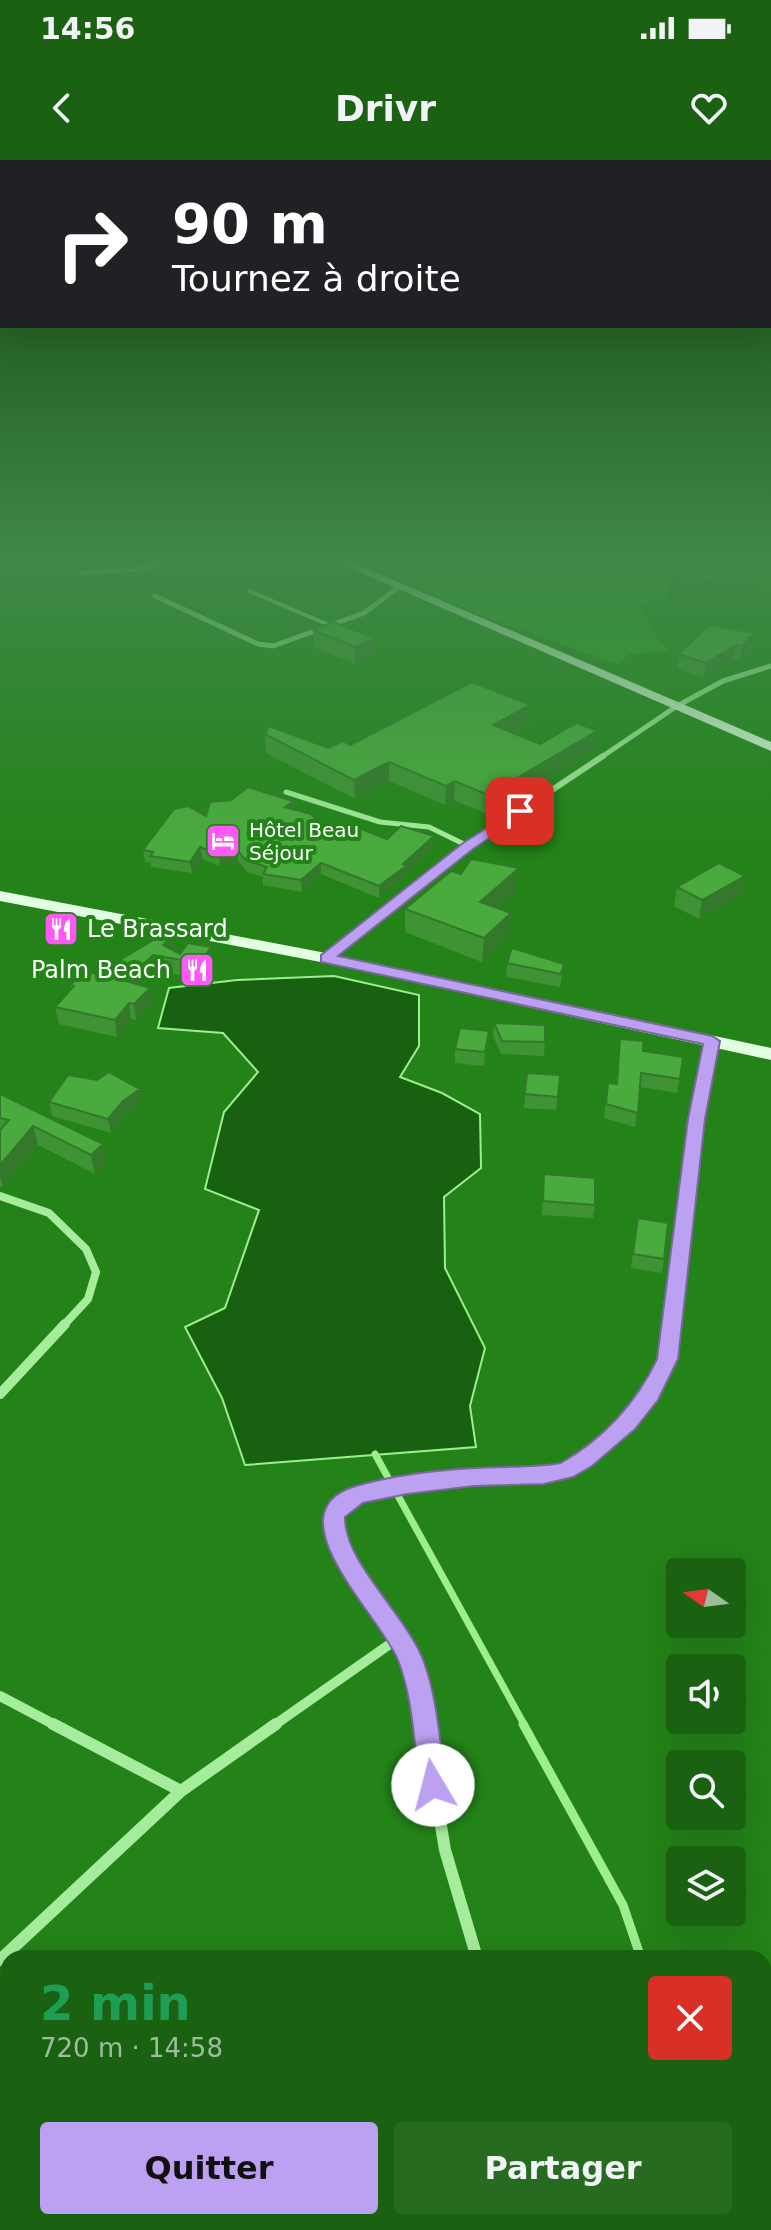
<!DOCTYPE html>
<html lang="fr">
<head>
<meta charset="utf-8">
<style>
	body { margin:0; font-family:"DejaVu Sans",sans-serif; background:#276b20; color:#f1f3f6; height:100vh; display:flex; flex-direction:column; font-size:30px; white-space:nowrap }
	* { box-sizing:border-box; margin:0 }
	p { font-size:26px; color:#9fbc9f }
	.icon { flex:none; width:44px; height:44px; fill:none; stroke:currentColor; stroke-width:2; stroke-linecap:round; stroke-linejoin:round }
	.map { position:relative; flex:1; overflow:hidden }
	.details { position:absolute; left:0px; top:1790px; width:772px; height:280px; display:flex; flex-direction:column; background:#1a6212; border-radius:24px 24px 0 0; box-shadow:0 8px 32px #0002 }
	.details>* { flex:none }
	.banner { position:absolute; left:0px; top:0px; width:772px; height:168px; box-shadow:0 8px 32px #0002; background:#202124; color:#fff; overflow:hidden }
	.needle { width:52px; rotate:284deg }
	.controls { position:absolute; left:666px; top:1398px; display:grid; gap:16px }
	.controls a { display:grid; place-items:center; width:80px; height:80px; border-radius:8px; background:#1a6212; box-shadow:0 8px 32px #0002; font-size:40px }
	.pin { position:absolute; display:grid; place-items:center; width:68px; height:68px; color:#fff; margin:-34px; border-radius:16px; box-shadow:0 4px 12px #0006 }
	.me { position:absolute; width:88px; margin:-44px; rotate:352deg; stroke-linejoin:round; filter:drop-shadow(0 0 6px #0008) }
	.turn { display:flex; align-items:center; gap:28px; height:168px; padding:0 40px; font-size:36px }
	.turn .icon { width:104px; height:104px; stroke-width:2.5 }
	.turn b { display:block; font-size:56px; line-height:68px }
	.round { display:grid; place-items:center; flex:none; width:84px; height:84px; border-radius:8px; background:#276b20 }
	.head { display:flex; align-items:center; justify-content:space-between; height:136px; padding:0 40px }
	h1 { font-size:48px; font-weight:700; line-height:60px; color:#1e9e55 }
	.button { display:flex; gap:16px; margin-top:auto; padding:16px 40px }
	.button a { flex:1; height:92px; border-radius:8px; background:#bca0f2; color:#111; font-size:32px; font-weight:700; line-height:92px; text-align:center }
	.button a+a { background:#276b20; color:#f1f3f6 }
	.status { display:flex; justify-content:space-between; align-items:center; height:56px; padding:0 40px; background:#1a6212; direction:ltr }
	.status svg { height:22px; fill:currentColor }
	header { display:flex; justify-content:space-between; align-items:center; height:104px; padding:0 40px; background:#1a6212; font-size:36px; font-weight:700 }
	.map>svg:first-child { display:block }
	.green { fill:#2f9d21 }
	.water { fill:#176110; stroke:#9cee8f; stroke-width:2 }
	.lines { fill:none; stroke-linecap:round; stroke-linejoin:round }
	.stream-far1 { stroke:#9cee8f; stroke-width:7 }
	.stream { stroke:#9cee8f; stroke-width:9 }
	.service-far1 { stroke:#a6ec9d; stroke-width:4 }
	.service { stroke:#a6ec9d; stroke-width:5 }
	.minor-far4 { stroke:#a6ec9d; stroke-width:5 }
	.minor-far3 { stroke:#a6ec9d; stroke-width:6 }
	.minor-far2 { stroke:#a6ec9d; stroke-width:8 }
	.minor-far1 { stroke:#a6ec9d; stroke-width:10 }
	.minor { stroke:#a6ec9d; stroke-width:12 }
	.primary { fill:#e3ffe2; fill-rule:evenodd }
	.wall { fill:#3f9334 }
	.shaded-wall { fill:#33782b }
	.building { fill:#49ab3d; stroke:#33782b; stroke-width:2 }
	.route { fill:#bca0f2; stroke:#7a689d; stroke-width:2 }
	.labels { text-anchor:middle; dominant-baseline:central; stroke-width:8; stroke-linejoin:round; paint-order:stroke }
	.far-poi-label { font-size:20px; fill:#fff; stroke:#238318; text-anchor:start }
	.poi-label { font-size:24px; fill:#fff; stroke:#238318; text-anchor:start }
</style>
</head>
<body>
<div class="status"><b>14:56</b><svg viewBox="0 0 49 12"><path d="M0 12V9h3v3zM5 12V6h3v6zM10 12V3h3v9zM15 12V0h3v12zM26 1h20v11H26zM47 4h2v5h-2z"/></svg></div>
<header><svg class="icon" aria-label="back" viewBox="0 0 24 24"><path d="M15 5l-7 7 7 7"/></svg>Drivr<svg class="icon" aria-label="heart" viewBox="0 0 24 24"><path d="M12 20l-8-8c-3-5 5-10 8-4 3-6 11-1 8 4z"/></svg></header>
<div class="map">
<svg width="771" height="2070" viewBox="0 0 771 2070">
	<rect width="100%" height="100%" fill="#238318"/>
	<path class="green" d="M352,397H676L749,411L771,412V428L668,415L667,439L651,441L640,446L654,474L669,491L630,494L617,504L482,456Z"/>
	<path class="water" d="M334,816L419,835V886L400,917L442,933L480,954L481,1008L444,1037L445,1108L485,1188L470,1246L476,1287L245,1305L222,1238L185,1167L225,1148L259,1050L205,1029L224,952L258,912L223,873L158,868L169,828L237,820Z"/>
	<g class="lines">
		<path class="stream-far1" d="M375,1294L525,1566"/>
		<path class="stream" d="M523,1564L623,1745L641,1798
			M764,1990L771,1998"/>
		<path class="service-far1" d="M249,431L329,465"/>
		<path class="service" d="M286,632L380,662L429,667L468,686"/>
		<path class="minor-far4" d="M81,413L139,409L180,397
			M155,436L258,484L273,486L364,453L399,427
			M600,598L677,546L723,521L771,506"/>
		<path class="minor-far3" d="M326,798L468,686L603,596"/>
		<path class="minor-far2" d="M0,1036L49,1053L86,1089L96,1112L88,1139L63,1166
			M671,1166L696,959L712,881"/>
		<path class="minor-far1" d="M0,1234L65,1164
			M0,1536L57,1566
			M273,1566L400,1477
			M424,1566C420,1537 415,1504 401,1478C382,1443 337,1411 334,1370C328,1302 523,1325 566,1310C605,1296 654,1240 667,1200C670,1189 670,1175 671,1164"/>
		<path class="minor" d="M53,1564L181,1631
			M424,1564L445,1690L477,1798
			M0,1800L181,1631L276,1564
			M641,2062L648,2070"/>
		<path class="primary" d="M325,397H340L771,582V591Z
			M0,731L326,793L771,888V900L326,803L0,741Z"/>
	</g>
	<path class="wall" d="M313,470L375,495L355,504L314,487Z
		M755,473L752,488L739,501L733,500L704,518L677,509L679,494Z
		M529,563L511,573L540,584L597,571L595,589L487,654L454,640L445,645L389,621L355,639L266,593L265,574L328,588Z
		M293,641L294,650L319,663L341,672L387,679L434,676L433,688L406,713V717L379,738L321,714L302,732L263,725V717L247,712L238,701L220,706L202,699L192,713L151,707V703L145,702L143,690L206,656Z
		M745,716L741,735L699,759L674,746L677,727Z
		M517,731L498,748L510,776L482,802L405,772V749Z
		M211,787L213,803L202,819L155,811L141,826L152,844L136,860L131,859L117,877L59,864L55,847L71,829L70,825L103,816L120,800L176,791L180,794Z
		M507,803L564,804L560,827L506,817Z
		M494,863L545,882L544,896L501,894L493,876Z
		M489,871L488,884L484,906L455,903V889Z
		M620,879L643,891L683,897L677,933L640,927L635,967L604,958L608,923L616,924Z
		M527,913L560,915L556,950L524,948Z
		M0,934L103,984L107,1004L95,1014L38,985L3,1027L0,1026Z
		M49,942L142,943L126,954L111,973L52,956Z
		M544,1014L595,1045L593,1058L542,1055Z
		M638,1058L664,1099L662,1113L631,1108Z"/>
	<path class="shaded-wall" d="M755,473L752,488L739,501L742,486Z
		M375,478V495L355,504V487Z
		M736,485L733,500L704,518L706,503Z
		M530,545L529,563L492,583L493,565Z
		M597,571L595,589L487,654L488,635Z
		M389,602V621L355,639L354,620Z
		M455,621L454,640L445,645L446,626Z
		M293,641L294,652L285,647Z
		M434,676L433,688L406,713V717L379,738V726Z
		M200,687L202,699L192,713L190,702Z
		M237,690L238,701L220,706L219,695Z
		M321,703V714L302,732L301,720Z
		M519,708L517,731L479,765L480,742Z
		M745,716L741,735L699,759L702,740Z
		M511,753L510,776L482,802L484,778Z
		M174,775L176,791L169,798L163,785Z
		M211,787L213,803L202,819L200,803Z
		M153,795L155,811L129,837L126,821Z
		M150,828L152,844L136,860L134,844Z
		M129,843L131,859L117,877L115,860Z
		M489,871L488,884L484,906L485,892Z
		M140,929L142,943L126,954L111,973L108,959L123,941Z
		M33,966L38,985L3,1027L0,1016V1005Z
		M103,984L107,1004L95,1014L91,995Z"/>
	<path class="building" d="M333,462L375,478L355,487L313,470Z
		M709,465L755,473L742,486L736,485L706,503L679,494Z
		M472,522L530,545L493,565L540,584L577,563L597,571L488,635L455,621L446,626L389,602L354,620L265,574L269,566L328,588L343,581L350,585Z
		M248,627L293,641L285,647L311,654L319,663L341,672L351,665L387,679L401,666L434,676L403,704L406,706L379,726L321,703L301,720L263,714L267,707L246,700L237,690L219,695L200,687L190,702L150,696L153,692L143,690L174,649L188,646L206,656L210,642L231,640Z
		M471,699L519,708L480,742L511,753L484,778L405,749L451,711L461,714Z
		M719,703L745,716L702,740L677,727Z
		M170,770L174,775L163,785L180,794L188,783L211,787L200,803L153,795L126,821L150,828L134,844L129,843L115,860L55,847L74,826L70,825L85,811L103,816L120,800Z
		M512,788L564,804L561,814L507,803Z
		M494,863L545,865V882L502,881Z
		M460,868L489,871L485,892L455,889Z
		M620,879L643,881V891L683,897L680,919L641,913L638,953L606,944L608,923L617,924Z
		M109,912L140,929L123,941L108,959L49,942L68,915L97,920Z
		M527,913L560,915L558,937L525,934Z
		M0,934L103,984L91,995L33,966L0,1005V970L9,960L0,958Z
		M544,1014L595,1018V1045L543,1041Z
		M638,1058L668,1063L664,1099L633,1094Z"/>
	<linearGradient id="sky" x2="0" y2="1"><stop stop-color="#13480d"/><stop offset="0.58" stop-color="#3f8848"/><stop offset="1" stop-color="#3f8848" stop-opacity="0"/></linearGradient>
	<rect width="771" height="687" fill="url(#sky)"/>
	<path class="route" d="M520,647L525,648V654L473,689L338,796L712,876L720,881L705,959L678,1199L658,1240L635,1269L592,1306L573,1317L544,1324L474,1326L407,1334L363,1343L345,1357C344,1403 407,1455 424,1502C438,1541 440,1585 446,1625L442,1634L433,1638L423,1634L420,1625C414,1584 413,1539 398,1500C382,1458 268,1352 356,1326C394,1315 437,1310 476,1308C505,1306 533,1308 561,1303C604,1278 636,1243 657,1199L688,959L703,884L321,802V795L463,683Z"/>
	<defs>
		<g id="hotel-square" transform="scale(1.8)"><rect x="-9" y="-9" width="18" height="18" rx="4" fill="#ff58f7" stroke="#238318"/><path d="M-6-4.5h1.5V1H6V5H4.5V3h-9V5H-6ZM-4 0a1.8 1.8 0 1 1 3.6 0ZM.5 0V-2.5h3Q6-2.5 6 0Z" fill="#fff"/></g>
		<g id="restaurant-square" transform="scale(1.8)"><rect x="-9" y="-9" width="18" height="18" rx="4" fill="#ff58f7" stroke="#238318"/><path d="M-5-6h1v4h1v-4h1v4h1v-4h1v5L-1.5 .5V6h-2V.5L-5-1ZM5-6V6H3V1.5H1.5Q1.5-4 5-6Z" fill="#fff"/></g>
	</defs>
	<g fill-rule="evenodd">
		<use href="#hotel-square" x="223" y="681"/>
		<use href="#restaurant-square" x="61" y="769"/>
		<use href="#restaurant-square" x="197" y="810"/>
	</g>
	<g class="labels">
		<g class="far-poi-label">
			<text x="249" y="670">Hôtel Beau<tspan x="249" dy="23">Séjour</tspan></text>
		</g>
		<g class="poi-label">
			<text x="87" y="769">Le Brassard</text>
			<text x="171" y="810" text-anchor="end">Palm Beach</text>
		</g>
	</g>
</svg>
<div class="controls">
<a><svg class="needle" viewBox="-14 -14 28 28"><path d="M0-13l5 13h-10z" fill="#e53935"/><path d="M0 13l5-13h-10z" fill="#9fbc9f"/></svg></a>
<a><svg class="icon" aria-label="sound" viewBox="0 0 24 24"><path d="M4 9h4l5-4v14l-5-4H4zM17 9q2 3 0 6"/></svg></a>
<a><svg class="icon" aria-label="search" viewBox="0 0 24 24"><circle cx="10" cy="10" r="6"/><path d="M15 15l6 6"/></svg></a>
<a><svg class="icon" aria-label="layers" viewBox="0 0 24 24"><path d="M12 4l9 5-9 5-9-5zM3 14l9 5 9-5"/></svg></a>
</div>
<div class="pin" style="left:520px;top:651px;background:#d93025"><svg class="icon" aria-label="arrive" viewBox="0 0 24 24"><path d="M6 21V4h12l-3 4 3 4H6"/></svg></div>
<svg class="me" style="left:433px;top:1625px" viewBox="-20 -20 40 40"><circle r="19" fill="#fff"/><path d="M0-13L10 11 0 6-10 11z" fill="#bca0f2"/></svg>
<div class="banner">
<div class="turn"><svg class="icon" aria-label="right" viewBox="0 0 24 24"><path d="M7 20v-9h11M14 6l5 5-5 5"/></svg><div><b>90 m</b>Tournez à droite</div></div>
</div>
<section class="details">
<div class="head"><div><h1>2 min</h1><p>720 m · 14:58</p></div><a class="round" style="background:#d93025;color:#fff"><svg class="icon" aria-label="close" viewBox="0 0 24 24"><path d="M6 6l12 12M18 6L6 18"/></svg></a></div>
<div class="button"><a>Quitter</a><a>Partager</a></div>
</section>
</div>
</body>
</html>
